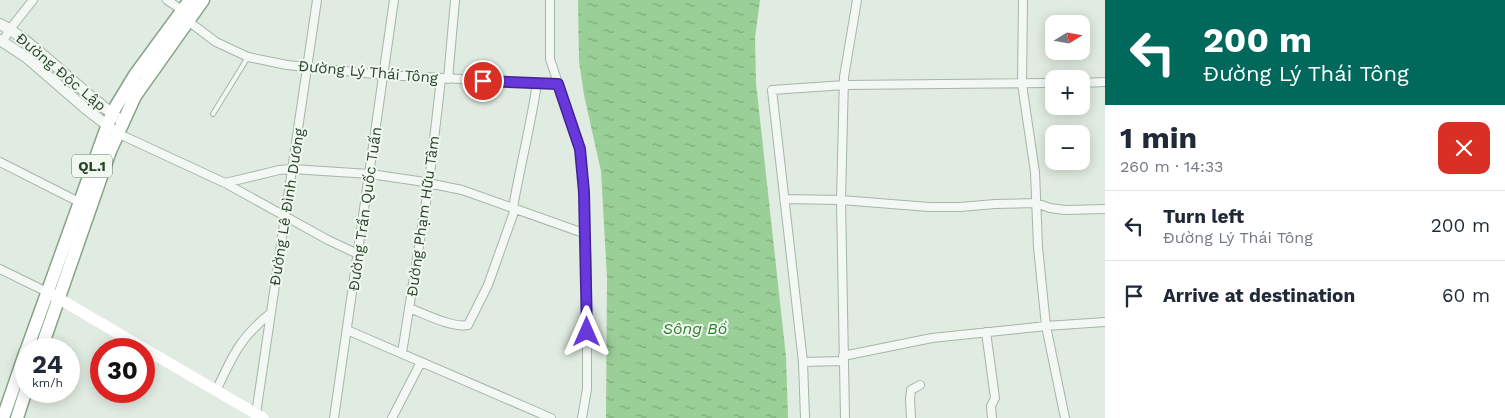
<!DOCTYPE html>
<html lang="en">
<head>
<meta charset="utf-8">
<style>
	body { margin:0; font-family:"Work Sans",sans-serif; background:#f6f6f7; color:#1f2937; height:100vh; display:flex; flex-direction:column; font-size:19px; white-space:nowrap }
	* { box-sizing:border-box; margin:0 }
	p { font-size:16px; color:#747a83 }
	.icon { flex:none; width:28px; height:28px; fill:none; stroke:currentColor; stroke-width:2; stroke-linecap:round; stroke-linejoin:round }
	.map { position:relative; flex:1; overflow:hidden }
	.sheet { display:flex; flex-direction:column; background:#fff; width:400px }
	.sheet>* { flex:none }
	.top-card { background:#00695c; color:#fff; overflow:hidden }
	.needle { width:32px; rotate:79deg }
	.controls { position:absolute; left:1045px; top:15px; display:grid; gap:10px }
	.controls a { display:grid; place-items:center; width:45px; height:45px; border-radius:10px; background:#fff; box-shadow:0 2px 12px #0003; font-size:25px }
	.speed { position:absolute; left:15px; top:338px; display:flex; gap:10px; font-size:25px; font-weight:700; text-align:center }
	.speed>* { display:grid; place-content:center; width:65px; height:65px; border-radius:50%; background:#fff; box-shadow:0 2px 12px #0003; line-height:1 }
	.speed small { font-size:12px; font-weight:400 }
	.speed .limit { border:8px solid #d22; background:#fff; color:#111 }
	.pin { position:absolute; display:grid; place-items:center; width:42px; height:42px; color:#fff; margin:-21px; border:2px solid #fff; border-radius:50%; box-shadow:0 1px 5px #0007 }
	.me { position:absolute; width:55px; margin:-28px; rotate:0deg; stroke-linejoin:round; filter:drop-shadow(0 0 4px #0008) }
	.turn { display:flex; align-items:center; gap:18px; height:105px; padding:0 15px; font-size:22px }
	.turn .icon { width:65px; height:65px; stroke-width:2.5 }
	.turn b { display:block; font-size:35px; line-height:42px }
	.round { display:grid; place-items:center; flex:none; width:52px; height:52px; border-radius:10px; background:#f6f6f7 }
	.overview { display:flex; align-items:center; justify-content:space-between; height:85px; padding:0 15px }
	h1 { font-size:30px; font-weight:700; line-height:38px }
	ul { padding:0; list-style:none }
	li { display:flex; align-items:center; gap:15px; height:70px; padding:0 15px; border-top:1px solid #e0e1e3 }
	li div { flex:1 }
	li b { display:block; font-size:19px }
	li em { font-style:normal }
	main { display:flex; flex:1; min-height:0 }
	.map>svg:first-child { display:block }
	.water { fill:url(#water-ripples) }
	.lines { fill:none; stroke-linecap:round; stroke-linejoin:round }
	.service-casing { stroke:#a5b6a6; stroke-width:6 }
	.minor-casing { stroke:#a5b6a6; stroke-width:10 }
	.tertiary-casing { stroke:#a5b6a6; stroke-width:12 }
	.trunk-casing { stroke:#86a387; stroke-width:15 }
	.service { stroke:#f3f8f4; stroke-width:4 }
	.minor { stroke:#f3f8f4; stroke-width:8 }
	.tertiary { stroke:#f3f8f4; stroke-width:10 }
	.secondary { stroke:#fff; stroke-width:11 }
	.trunk { stroke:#fff; stroke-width:12 }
	.route-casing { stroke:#442490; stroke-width:12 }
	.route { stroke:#6838dd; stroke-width:9 }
	.labels { text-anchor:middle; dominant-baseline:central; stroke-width:4; stroke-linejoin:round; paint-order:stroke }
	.shield { fill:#f0f8f0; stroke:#637a65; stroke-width:1 }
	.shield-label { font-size:14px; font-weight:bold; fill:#274429 }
	.street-label { font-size:15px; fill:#274429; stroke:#f0f8f0 }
	.water-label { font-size:16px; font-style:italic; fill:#2d7d2c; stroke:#f0f8f0 }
</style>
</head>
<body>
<main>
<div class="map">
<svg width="1105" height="418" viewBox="0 0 1105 418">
	<defs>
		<pattern id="water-ripples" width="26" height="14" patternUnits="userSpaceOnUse" patternTransform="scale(1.25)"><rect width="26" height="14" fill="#9acf97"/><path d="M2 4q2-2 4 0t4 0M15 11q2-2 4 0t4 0" fill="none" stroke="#7eaa7b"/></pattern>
	</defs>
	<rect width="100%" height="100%" fill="#e0ebe1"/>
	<path class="water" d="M578,0H760L755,38L756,83L786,357L788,418H606L607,278L601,171L584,95L579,61Z"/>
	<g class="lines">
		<g class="service-casing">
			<path id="service" d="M213,114L248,57"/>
		</g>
		<g class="minor-casing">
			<path id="minor" d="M167,0L182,10
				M550,0V59L580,149L584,192L587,274V389L582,418
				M1023,0L1022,84L1035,172L1038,247L1046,326L1065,418
				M188,21L216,42L248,57L287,65L384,75L558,84
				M3,41L10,29L33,0
				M448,79L455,0
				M1081,83L1105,82
				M117,133L225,183L328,240L358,254
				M0,162L79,202
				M225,183L279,170L292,169L370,174L418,181L462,190L586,234
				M784,199L841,200L929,207H960L995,204L1036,203L1050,208L1065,210L1105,209
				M513,208C520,166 531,125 537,83
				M0,269L47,292
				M409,308C425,314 452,328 468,325L488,285L515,209
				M347,330L551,418
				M986,332L995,398L991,406L992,418
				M402,353L429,183L441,79
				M843,356L932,338L1046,326L1105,322
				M803,362L843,361
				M216,391C232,357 240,337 271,313
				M256,414L317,0
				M334,418L394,0
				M392,418L421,362
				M805,418L803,362L772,90L845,85L1054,83
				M845,418L841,200L844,77L857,0
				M911,418L910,399L911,390L920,385"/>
		</g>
		<g class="tertiary-casing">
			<path id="tertiary" d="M0,24C21,35 38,51 56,66C77,85 99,104 122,121
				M0,40L26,57L86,109L112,129"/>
		</g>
		<g class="trunk-casing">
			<path id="trunk" d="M27,349L112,113L135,75L190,0
				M41,349L110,151L135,96L203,0
				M3,418L26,351
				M17,418L26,390"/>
		</g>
		<use href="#service" class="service"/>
		<use href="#minor" class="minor"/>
		<use href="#tertiary" class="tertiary"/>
		<path class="secondary" d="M51,294L263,418"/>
		<use href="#trunk" class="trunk"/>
	</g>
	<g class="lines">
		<g class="route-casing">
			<path id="route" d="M483,81L558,84L580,149L584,192L587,332"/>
		</g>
		<use href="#route" class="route"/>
	</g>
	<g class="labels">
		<rect class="shield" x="72" y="154.5" width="40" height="23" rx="4"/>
		<g class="shield-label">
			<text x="92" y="166">QL.1</text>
		</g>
		<g class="street-label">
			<text transform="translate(61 72) rotate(40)">Đường Độc Lập</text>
			<text transform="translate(368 72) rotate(5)">Đường Lý Thái Tông</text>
			<text transform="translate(287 207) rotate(-81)">Đường Lê Đình Dương</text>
			<text transform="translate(365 209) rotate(-82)">Đường Trần Quốc Tuấn</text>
			<text transform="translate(423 216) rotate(-82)">Đường Phạm Hữu Tâm</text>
		</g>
		<g class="water-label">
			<text x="695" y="328">Sông Bồ</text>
		</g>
	</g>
</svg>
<div class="controls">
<a><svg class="needle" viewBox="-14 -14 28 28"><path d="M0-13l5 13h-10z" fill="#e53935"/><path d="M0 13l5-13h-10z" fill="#747a83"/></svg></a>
<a>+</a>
<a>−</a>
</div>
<div class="speed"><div>24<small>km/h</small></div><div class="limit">30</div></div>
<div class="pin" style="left:483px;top:81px;background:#d93025"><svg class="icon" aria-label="arrive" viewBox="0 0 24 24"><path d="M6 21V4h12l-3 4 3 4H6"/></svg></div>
<svg class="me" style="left:587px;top:332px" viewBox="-20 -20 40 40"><path d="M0-17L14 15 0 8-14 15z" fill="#6838dd" stroke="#fff" stroke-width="4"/></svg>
</div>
<section class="sheet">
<div class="top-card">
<div class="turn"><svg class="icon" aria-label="left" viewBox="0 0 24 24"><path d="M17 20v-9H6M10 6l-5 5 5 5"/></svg><div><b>200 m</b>Đường Lý Thái Tông</div></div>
</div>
<div class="overview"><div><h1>1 min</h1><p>260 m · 14:33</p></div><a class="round" style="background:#d93025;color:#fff"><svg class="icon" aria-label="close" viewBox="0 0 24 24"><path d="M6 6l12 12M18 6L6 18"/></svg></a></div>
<ul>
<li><svg class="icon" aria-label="left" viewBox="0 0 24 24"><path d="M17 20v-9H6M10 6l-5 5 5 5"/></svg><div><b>Turn left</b><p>Đường Lý Thái Tông</p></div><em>200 m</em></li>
<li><svg class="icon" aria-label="arrive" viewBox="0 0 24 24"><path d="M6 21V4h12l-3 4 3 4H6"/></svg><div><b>Arrive at destination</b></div><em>60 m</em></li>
</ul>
</section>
</main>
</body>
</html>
